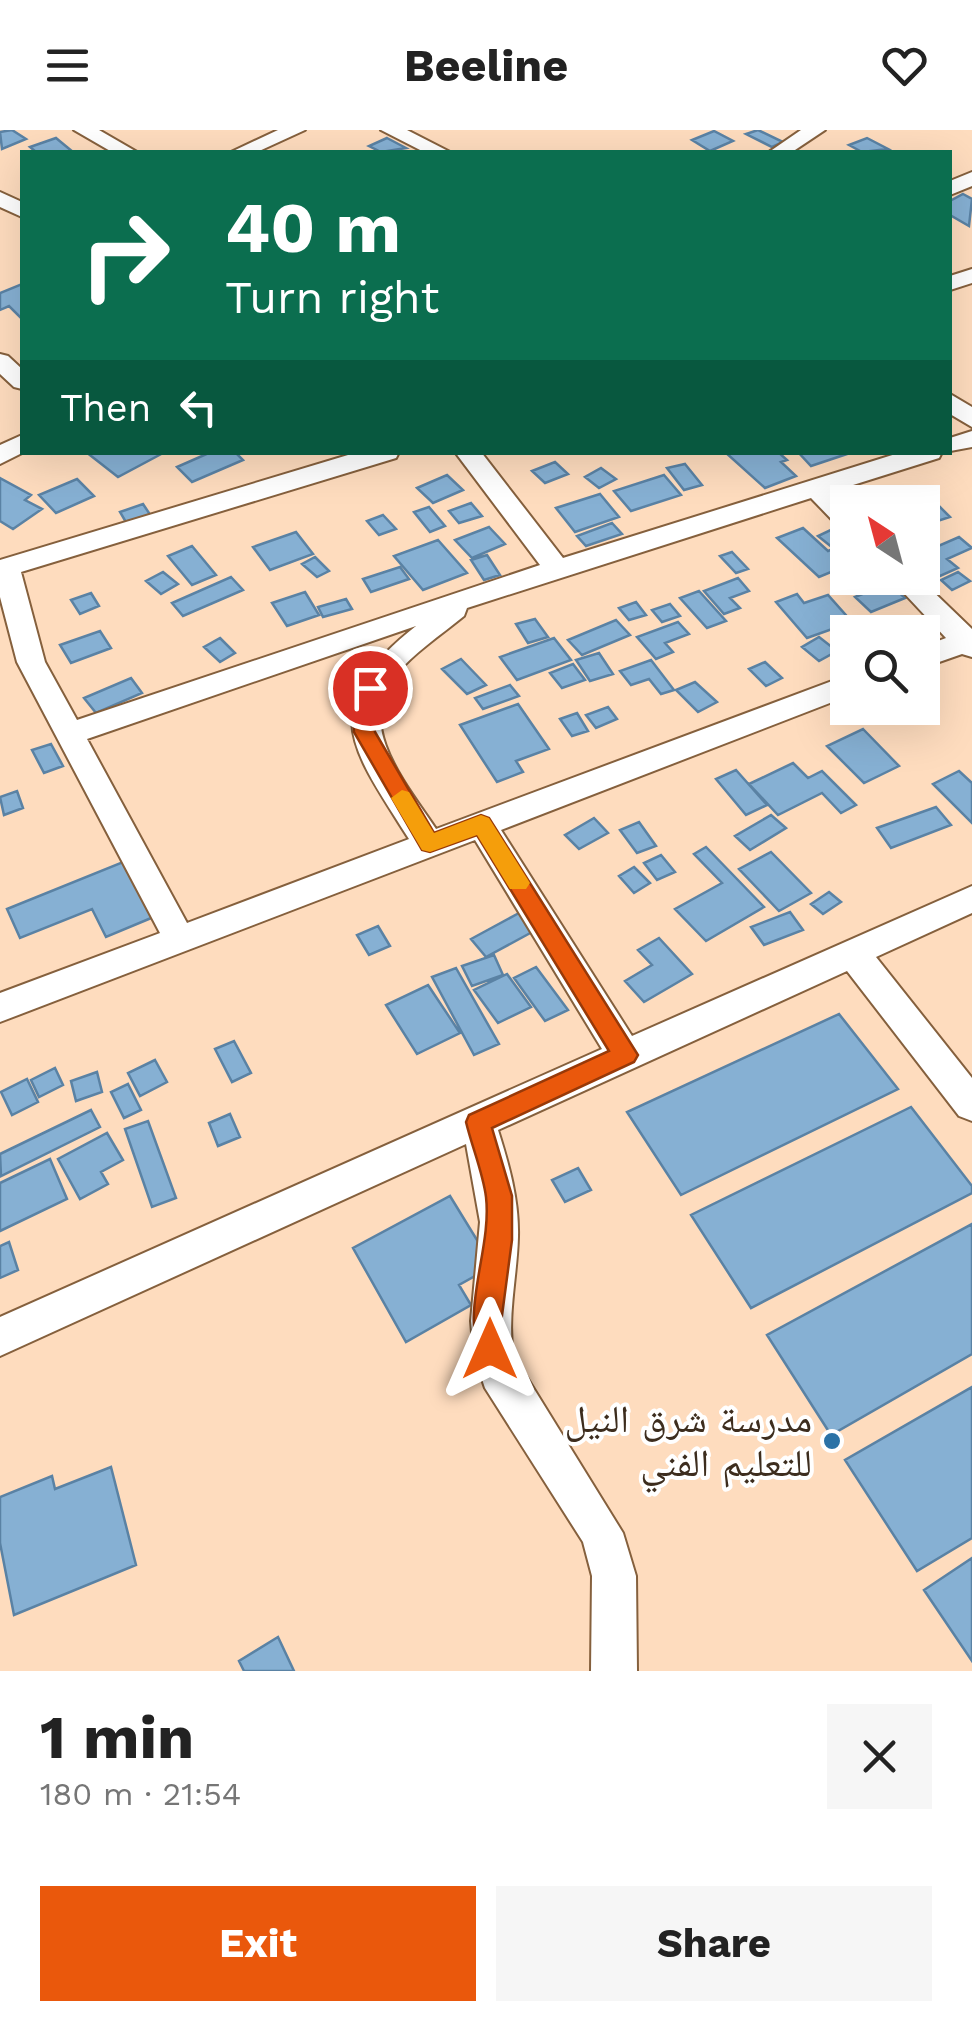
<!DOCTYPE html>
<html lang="en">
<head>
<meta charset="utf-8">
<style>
	body { margin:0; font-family:"Work Sans","Noto Naskh Arabic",sans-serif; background:#f6f6f6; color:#222; height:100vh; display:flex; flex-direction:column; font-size:38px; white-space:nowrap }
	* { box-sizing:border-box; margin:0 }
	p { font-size:32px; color:#767676 }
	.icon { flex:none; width:55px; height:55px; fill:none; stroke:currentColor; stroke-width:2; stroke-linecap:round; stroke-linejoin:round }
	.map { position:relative; height:1541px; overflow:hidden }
	.details { display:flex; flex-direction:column; background:#fff; flex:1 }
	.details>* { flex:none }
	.guide { position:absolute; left:20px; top:20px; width:932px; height:305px; border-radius:0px; box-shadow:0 10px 40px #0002; background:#0b6e4f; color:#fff; overflow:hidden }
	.needle { width:65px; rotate:324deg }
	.buttons { position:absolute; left:830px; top:355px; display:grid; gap:20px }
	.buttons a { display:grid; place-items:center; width:110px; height:110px; border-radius:0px; background:#fff; box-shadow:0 10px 40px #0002; font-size:50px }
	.pin { position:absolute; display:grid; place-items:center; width:85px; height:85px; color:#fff; margin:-42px; border:5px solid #fff; border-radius:50%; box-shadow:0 2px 10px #0007 }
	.me { position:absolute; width:110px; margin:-55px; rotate:0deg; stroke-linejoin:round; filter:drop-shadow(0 0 8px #0008) }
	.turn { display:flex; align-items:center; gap:35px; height:210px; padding:0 40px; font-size:45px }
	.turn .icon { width:130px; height:130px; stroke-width:2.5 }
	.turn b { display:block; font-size:70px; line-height:85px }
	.then { display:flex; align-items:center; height:95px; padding:0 40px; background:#0003; gap:20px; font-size:38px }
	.round { display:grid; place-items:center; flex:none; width:105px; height:105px; border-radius:0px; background:#f6f6f6 }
	.head { display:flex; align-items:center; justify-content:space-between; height:170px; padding:0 40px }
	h1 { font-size:60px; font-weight:700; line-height:75px }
	.action { display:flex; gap:20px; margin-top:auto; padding:20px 40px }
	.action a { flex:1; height:115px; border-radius:0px; background:#ea580c; color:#fff; font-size:40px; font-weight:700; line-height:115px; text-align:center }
	.action a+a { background:#f6f6f6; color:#222 }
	header { display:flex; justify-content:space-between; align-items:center; height:130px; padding:0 40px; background:#fff; font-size:45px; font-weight:700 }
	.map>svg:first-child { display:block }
	.building { fill:#86b0d3; stroke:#5a82a4; stroke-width:2.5 }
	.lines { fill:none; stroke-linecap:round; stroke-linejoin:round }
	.street-casing { stroke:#85603d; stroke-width:4 }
	.street { fill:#fff; fill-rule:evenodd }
	.route { fill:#ea580c; stroke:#983908; stroke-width:2.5 }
	.slow { fill:#f59e0b }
	.poi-dot { fill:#2b72a6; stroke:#fff; stroke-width:4 }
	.labels { text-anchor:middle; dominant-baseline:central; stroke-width:8; stroke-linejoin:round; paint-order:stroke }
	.near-poi-label { font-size:38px; fill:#3d2d1e; stroke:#fff; text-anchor:end }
</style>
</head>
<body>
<header><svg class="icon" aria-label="menu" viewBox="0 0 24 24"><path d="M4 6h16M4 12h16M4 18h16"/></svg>Beeline<svg class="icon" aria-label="heart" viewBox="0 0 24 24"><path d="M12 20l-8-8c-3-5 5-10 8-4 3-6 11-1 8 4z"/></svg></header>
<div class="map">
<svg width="972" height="1541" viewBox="0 0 972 1541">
	<rect width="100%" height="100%" fill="#fedcbe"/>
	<path class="building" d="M12,0L26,9L2,19L0,2Z
		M758,0L783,12L772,17L746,4Z
		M714,1L733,11L710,21L692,10Z
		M56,8L73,22H36L30,17Z
		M387,8L406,18L381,22L369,16Z
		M867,8L888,19L862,22L849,15Z
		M963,64L972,69L969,96L950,85V71Z
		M22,154V189L9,176L0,180V163Z
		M86,322H165L118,347Z
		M211,322H235L243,330L192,352L177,337Z
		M725,322H778L787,330L781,332L796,346L765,358Z
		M798,322H853L811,336Z
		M555,332L568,344L545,353L532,341Z
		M685,334L702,355L684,360L667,338Z
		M601,338L616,349L599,358L585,347Z
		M447,345L463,360L433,373L417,358Z
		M664,345L681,365L631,381L614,361Z
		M0,348L31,365L25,370L42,379L13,399L0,391Z
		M77,349L94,366L56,383L39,365Z
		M600,364L619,387L575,402L556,378Z
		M933,370L950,387L922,396V374Z
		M471,373L482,386L459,393L449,381Z
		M143,374L151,386L127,394L120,382Z
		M429,377L445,396L430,402L414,382Z
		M383,385L396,399L379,405L367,391Z
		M612,393L622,404L586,416L577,406Z
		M489,397L505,414L472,428L455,410Z
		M837,397L848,406V411L833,418L818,406Z
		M803,398L828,421L848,413V435L819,447L777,408Z
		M296,402L313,424L270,440L253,417Z
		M959,407L972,418L947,429L958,438L940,446L922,431V423Z
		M438,410L467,443L423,460L394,426Z
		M192,416L216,445L192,455L168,426Z
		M732,422L748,439L736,443L720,426Z
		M487,425L500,445L484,450L471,430Z
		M315,427L329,441L317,447L302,434Z
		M400,437L409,449L371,462L363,449Z
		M163,442L178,454L161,464L146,451Z
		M958,442L970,451L952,460L941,450Z
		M231,447L243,460L183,486L172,473Z
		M738,448L749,461L730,468L740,478L724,484L704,461Z
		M889,453L905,468L871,482L855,467Z
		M699,461L726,491L707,498L680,468Z
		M305,462L319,485L287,496L272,473Z
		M91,463L99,476L80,484L71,470Z
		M797,464L804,473L828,465L852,492L807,508L776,472Z
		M346,469L352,479L323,487L318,477Z
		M636,472L646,485L629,490L619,478Z
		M670,474L680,486L662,492L652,480Z
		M535,489L548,507L528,513L516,494Z
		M616,490L630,505L582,525L568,510Z
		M678,492L689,504L665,513L673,522L656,529L637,507Z
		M100,501L111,518L71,533L60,515Z
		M819,507L837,521L819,531L802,517Z
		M220,508L235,523L220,532L204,517Z
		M554,508L571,530L517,550L500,527Z
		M599,523L613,544L590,551L576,530Z
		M461,529L486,555L467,564L442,539Z
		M651,530L674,560L661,564L649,549L631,555L620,541Z
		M765,532L782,548L766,556L749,539Z
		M573,534L585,550L562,558L550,543Z
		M131,548L142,563L96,583L84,568Z
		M695,552L717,572L698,582L676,560Z
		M510,555L519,566L483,579L475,568Z
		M518,574L549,619L516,631L523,642L497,652L460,595Z
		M608,577L617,589L596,598L586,585Z
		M577,583L588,601L572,606L560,589Z
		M863,599L899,636L864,653L827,616Z
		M51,614L63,636L44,643L32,620Z
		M793,633L808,648L822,641L856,675L841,683L822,663L778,685L749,654Z
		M736,640L767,675L746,685L716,649Z
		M959,641L972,653V693L933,654Z
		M17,661L23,678L4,685L0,667Z
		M936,677L951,695L891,718L877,698Z
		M771,685L786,698L750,720L735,706Z
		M594,688L608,703L579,719L565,705Z
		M639,692L656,716L637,723L620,700Z
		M706,717L764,777L706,811L675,779L722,753L694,724Z
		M771,722L811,763L779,781L739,739Z
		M661,725L675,742L657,750L644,733Z
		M128,730L156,786L106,807L92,779L20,808L7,779Z
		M634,737L650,753L634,763L619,746Z
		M829,762L841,772L823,784L811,774Z
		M790,782L803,800L764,815L751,797Z
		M519,783L534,801L486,827L471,809Z
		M378,796L390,816L369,825L357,805Z
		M659,808L692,844L644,872L625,851L652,835L638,820Z
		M494,825L503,845L472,856L462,836Z
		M536,837L568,880L545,891L514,848Z
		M456,838L499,914L474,925L432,847Z
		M507,844L531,877L498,893L474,860Z
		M428,855L460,903L417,924L386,875Z
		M839,884L898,959L681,1065L627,982Z
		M234,911L251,943L232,952L215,919Z
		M155,930L167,952L140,966L128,943Z
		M55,938L63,955L39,967L31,950Z
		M97,942L102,962L76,971L71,951Z
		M27,949L38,972L12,985L1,962Z
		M128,954L141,980L124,988L111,962Z
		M911,977L972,1056V1063L751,1178L691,1085Z
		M91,980L100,997L1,1046L0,1024Z
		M230,984L240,1007L218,1016L209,993Z
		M148,991L176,1068L152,1077L125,999Z
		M107,1003L123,1030L101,1042L108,1054L80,1069L58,1029Z
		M50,1029L67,1069L0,1101V1053Z
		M578,1038L591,1060L565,1072L552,1050Z
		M450,1066L493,1136L459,1155L471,1175L406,1212L353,1118Z
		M972,1094V1224L831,1305L767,1205Z
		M9,1112L18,1140L0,1148V1116Z
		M972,1257V1408L917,1441L845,1330Z
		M111,1337L136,1435L14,1485L0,1413V1367L52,1346L55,1359Z
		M972,1428V1531L924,1460Z
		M278,1507L294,1541H244L239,1531Z"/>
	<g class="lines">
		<g class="street-casing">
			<path id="street" d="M74,0H99L137,22H112Z
				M278,0H305L257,22H231Z
				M381,0H407L450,22H424Z
				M801,0H825L792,22H769Z
				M972,42V56L950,65V51Z
				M0,62L22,72V87L0,77Z
				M972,139V153L950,160V146Z
				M0,224L8,226L22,239V259L14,257L0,244Z
				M950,264L972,277V297L950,284Z
				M972,301V317L945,322H950V308Z
				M22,305L24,322L0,334V315Z
				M358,322H399L396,328L21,442L45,532L77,590L540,435L455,322H481L563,428L902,322H942L939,328L834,361L848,375V399L839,397L811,368L467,478L464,486C441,505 413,523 394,547C354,595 409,658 436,699L848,545V566L501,700L632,906L972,756V783L876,827L972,948V991L959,986L847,841L498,1000C509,1035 519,1070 518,1107C517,1147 507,1185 513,1225L623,1403L636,1446L637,1541H591L592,1446L583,1412L485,1258L474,1225L471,1191L480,1092L466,1014L0,1226V1187L602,919L475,710L0,892V863L160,803L17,532L0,467V430ZM416,496C315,576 350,616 409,709L187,793L87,609Z
				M890,448H919L972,499V527L962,524L922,538V517L946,508Z"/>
		</g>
		<use href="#street" class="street"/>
	</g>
	<path class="route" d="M370,550L380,558L373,588L375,602L434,703L481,685L489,688L638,925L634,932L492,998L512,1066V1110L501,1193L504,1219L500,1229L490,1233L481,1229C460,1180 492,1119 486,1067C483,1043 472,1017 466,992L469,985L609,921L477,705L430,722L422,720L354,602L353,588L360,558Z"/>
	<path class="slow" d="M402,660L409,662L434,703L481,685L489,688L530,753L526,759H510L477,705L430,722L422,720L391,668Z"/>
	<circle class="poi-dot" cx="832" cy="1311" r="10"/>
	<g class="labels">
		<g class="near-poi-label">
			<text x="812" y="1289">مدرسة شرق النيل<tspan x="812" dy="44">للتعليم الفني</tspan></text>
		</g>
	</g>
</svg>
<div class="buttons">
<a><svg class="needle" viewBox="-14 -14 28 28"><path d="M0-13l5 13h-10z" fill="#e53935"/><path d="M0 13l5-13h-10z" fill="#767676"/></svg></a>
<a><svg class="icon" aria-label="search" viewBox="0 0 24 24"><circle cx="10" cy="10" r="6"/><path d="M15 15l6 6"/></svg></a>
</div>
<div class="pin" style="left:370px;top:558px;background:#d93025"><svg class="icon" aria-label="arrive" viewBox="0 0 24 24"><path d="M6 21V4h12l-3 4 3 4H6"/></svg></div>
<svg class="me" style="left:490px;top:1219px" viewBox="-20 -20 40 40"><path d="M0-17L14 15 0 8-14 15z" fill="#ea580c" stroke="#fff" stroke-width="4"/></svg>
<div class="guide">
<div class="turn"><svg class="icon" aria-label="right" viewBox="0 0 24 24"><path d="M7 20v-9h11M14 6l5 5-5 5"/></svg><div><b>40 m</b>Turn right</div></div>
<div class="then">Then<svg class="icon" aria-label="left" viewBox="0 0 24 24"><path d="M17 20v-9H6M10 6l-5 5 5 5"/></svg></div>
</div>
</div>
<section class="details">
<div class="head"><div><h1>1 min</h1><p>180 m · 21:54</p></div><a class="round"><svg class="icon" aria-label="close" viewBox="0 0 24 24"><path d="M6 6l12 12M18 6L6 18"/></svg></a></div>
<div class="action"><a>Exit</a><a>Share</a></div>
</section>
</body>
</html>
